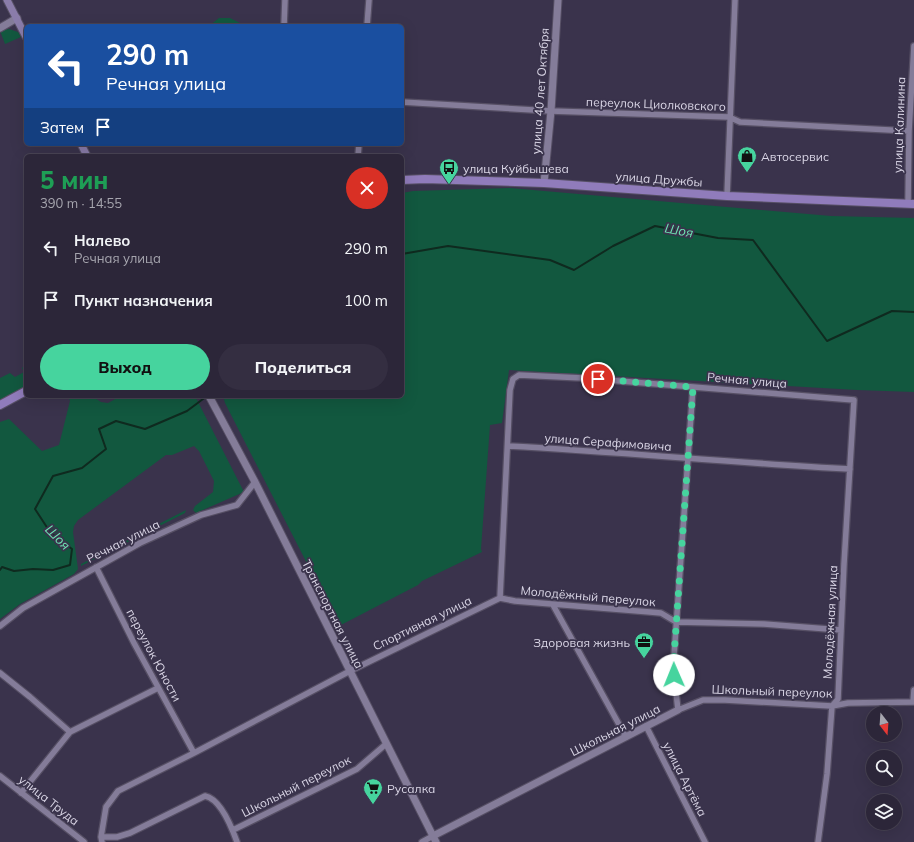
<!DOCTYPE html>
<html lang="ru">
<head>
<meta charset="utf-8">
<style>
	body { margin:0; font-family:Mulish,sans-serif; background:#342e41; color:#f1f3f6; height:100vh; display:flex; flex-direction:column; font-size:15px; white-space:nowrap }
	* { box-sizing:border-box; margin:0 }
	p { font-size:13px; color:#a6a5ae }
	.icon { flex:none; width:22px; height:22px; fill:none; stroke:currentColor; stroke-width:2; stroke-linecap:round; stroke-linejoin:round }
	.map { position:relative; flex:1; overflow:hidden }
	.sheet { position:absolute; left:24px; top:154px; width:380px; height:244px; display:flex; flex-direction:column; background:#2c2639; border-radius:6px; box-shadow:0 4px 16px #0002,0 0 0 1px #484353 }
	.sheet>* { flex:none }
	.hud { position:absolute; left:24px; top:24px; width:380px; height:122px; border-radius:6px; box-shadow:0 4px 16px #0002,0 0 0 1px #484353; background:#1a4fa0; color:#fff; overflow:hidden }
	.needle { width:26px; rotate:163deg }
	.controls { position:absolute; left:866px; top:706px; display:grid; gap:8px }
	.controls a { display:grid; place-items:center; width:36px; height:36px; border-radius:50%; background:#2c2639; box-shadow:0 4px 16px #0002,0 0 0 1px #484353; font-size:20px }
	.pin { position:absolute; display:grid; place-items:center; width:34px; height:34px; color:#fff; margin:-17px; border:2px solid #fff; border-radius:50%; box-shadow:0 1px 4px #0007 }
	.me { position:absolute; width:44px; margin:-22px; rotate:359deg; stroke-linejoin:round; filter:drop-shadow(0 0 3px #0008) }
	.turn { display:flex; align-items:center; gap:14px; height:84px; padding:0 16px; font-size:18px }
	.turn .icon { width:52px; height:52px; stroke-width:2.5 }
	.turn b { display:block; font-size:28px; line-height:34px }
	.then { display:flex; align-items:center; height:38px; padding:0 16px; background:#0003; gap:8px; font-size:15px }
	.round { display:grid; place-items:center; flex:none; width:42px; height:42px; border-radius:21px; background:#342e41 }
	.head { display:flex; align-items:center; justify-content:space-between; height:68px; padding:0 16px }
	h1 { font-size:24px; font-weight:800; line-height:30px; color:#1e9e55 }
	.primary-button { display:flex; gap:8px; margin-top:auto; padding:8px 16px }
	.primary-button a { flex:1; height:46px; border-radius:24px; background:#46d49e; color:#111; font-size:16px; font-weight:800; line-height:46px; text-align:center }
	.primary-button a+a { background:#342e41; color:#f1f3f6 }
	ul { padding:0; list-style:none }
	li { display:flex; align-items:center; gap:12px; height:52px; padding:0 16px }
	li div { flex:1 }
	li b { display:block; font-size:15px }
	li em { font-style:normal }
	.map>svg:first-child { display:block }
	.green { fill:#12583f }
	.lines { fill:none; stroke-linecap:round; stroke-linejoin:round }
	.stream { stroke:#0f2a1f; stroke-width:2 }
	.minor-casing { stroke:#564f64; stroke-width:8 }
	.tertiary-casing { stroke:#564f64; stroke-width:9 }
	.secondary-casing { stroke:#564f64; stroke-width:9 }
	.primary-casing { stroke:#564f64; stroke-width:10 }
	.minor { stroke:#847c99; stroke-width:5.5 }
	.tertiary { stroke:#847c99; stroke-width:7 }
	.secondary { stroke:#8a7caa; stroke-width:7 }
	.primary { stroke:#907cbb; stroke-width:8 }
	.route { stroke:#46d49e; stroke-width:7; stroke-dasharray:0 12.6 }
	.labels { text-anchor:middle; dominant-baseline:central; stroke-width:3.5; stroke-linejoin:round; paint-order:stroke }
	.street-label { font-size:12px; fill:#dad6e6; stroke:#3a334c }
	.poi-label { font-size:12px; fill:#dad6e6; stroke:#3a334c; text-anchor:start }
	.water-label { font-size:13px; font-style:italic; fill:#6fe6b4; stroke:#3a334c }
</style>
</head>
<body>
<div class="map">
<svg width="914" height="842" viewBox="0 0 914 842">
	<rect width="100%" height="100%" fill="#3a334c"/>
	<path class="green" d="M219,18H230L240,23V26H209Z
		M9,29L18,32L21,37L5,44L0,31Z
		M510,188L831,216L914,218V392L857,390L509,370L502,423L490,425L481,549L482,552L422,581L418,585L339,626L225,403L223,396H402V193L413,191Z
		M26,364V386L0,400V378L10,373L15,377L24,372L22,368Z
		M68,396H92L101,402L108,403L121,396H195L244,492L196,513L193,510L195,506L213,492L214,481L199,451L194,446L172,455H166L78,520L74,526L73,532L78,569L74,574L20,604L0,619V422L9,419L42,451L59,445L70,401Z
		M186,510L185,513L81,566V564Z"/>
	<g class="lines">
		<path class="stream" d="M402,254L448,246L550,260L574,270L613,246L655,226L718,238L753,240L827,341L892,311L914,312
			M0,570L2,567L14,571L33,569L53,570L70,565L72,549L50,532L35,509L53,476L82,468L106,449L99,429L116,421L145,429L187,411L207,396"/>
		<g class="minor-casing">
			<path id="minor" d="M284,26L285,0
				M367,26L369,0
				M402,102L551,111L729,117L740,122L909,131
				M358,156L359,144
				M727,196L735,0
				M908,204L909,131L914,46
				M693,387L674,656V675L678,710L703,700H725L832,706L848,703L914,702
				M508,446C622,452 736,463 850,469
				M96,567L134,643L194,753
				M500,598L510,390L513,379L519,375L583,378L854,400L844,564L838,699L832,706L827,774L818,842
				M500,598L515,601L650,612L661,613L676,622L764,624L841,630
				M553,605L626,737
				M0,626L23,608L140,543L201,515L237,505L255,482
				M0,673L30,697L70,732
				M913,702L914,690
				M646,726L705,842
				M0,776L84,842
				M21,793L70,732L158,688
				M233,830L357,769L386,744
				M101,837H117L130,833L205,796C221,799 232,828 237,842
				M102,842L101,837L106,807L118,791L194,753L350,671L500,598
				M422,842L433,836"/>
		</g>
		<g class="tertiary-casing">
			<path id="tertiary" d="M0,28L17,18
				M544,183L551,111L558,0
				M209,396L255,482L436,842
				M433,836L678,710"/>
		</g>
		<g class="secondary-casing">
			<path id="secondary" d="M7,0L26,37
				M81,144L87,156"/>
		</g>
		<g class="primary-casing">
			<path id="primary" d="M402,180L425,179L544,183L727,196L914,204
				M0,405L26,391"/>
		</g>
		<use href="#minor" class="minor"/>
		<use href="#tertiary" class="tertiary"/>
		<use href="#secondary" class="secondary"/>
		<use href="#primary" class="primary"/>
	</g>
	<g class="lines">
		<path class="route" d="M598,379L693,387L674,656V675"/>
	</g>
	<defs>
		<g id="shop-pin" transform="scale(1)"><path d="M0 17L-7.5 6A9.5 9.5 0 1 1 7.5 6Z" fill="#46d49e" stroke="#3a334c"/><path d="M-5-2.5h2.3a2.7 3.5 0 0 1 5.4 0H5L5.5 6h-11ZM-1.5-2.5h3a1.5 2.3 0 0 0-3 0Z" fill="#111"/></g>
		<g id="bus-pin" transform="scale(1)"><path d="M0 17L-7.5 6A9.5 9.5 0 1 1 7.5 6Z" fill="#46d49e" stroke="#3a334c"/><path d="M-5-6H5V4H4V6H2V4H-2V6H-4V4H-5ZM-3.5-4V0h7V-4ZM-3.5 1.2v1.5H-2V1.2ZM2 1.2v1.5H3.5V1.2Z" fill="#111"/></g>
		<g id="office-pin" transform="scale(1)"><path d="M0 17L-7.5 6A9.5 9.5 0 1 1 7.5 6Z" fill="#46d49e" stroke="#3a334c"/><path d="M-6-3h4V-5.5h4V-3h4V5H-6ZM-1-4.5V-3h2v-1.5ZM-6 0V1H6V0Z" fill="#111"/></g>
		<g id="supermarket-pin" transform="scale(1)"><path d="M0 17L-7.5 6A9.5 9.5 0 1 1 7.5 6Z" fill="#46d49e" stroke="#3a334c"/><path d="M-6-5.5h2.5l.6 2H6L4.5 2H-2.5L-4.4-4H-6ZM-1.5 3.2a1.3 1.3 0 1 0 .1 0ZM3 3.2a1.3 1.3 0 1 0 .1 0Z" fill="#111"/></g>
	</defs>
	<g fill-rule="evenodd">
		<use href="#shop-pin" x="747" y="156"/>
		<use href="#bus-pin" x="449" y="168"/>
		<use href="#office-pin" x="644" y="642"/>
		<use href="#supermarket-pin" x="373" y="788"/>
	</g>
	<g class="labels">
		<g class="street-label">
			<text transform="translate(540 91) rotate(-86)">улица 40 лет Октября</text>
			<text transform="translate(656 104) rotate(2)">переулок Циолковского</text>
			<text transform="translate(899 125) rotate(-88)">улица Калинина</text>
			<text transform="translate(659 179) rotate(4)">улица Дружбы</text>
			<text transform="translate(747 380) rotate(5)">Речная улица</text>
			<text transform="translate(608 442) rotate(4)">улица Серафимовича</text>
			<text transform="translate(123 541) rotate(-27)">Речная улица</text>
			<text transform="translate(588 596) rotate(5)">Молодёжный переулок</text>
			<text transform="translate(333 614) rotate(63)">Транспортная улица</text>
			<text transform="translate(830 622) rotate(-87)">Молодёжная улица</text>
			<text transform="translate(422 623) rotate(-26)">Спортивная улица</text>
			<text transform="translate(154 655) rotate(62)">переулок Юности</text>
			<text transform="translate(772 691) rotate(2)">Школьный переулок</text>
			<text transform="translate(615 730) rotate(-27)">Школьная улица</text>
			<text transform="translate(685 779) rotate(63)">улица Артёма</text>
			<text transform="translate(296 786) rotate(-27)">Школьный переулок</text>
			<text transform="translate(49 800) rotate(38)">улица Труда</text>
		</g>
		<g class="poi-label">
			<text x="761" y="156">Автосервис</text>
			<text x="463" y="168">улица Куйбышева</text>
			<text x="630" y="642" text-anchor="end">Здоровая жизнь</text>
			<text x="387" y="788">Русалка</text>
		</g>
		<g class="water-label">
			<text transform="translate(679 230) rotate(11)">Шоя</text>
			<text transform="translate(58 537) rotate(45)">Шоя</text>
		</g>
	</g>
</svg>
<div class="controls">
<a><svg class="needle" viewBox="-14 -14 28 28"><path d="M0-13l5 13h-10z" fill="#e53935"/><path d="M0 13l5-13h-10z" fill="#a6a5ae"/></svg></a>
<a><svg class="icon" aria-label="search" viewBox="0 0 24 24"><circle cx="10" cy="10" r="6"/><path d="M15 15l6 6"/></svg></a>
<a><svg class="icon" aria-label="layers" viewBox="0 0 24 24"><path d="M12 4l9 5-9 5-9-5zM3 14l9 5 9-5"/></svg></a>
</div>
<div class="pin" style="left:598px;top:379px;background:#d93025"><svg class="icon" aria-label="arrive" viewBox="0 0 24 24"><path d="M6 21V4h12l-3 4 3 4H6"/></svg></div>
<svg class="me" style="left:674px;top:675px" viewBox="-20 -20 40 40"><circle r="19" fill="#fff"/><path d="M0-13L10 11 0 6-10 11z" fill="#46d49e"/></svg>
<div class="hud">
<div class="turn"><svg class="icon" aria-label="left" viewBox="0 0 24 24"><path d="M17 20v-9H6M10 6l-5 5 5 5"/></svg><div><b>290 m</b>Речная улица</div></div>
<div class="then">Затем<svg class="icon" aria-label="arrive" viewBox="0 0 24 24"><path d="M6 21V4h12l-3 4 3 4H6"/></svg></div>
</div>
<section class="sheet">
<div class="head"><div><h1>5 мин</h1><p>390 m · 14:55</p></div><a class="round" style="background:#d93025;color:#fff"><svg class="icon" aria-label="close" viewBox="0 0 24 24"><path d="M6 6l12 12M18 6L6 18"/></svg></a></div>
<ul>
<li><svg class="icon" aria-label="left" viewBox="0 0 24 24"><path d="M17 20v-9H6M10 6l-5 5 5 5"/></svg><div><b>Налево</b><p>Речная улица</p></div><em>290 m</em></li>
<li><svg class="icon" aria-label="arrive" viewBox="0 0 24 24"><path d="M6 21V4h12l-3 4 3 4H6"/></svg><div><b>Пункт назначения</b></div><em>100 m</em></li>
</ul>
<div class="primary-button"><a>Выход</a><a>Поделиться</a></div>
</section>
</div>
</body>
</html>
